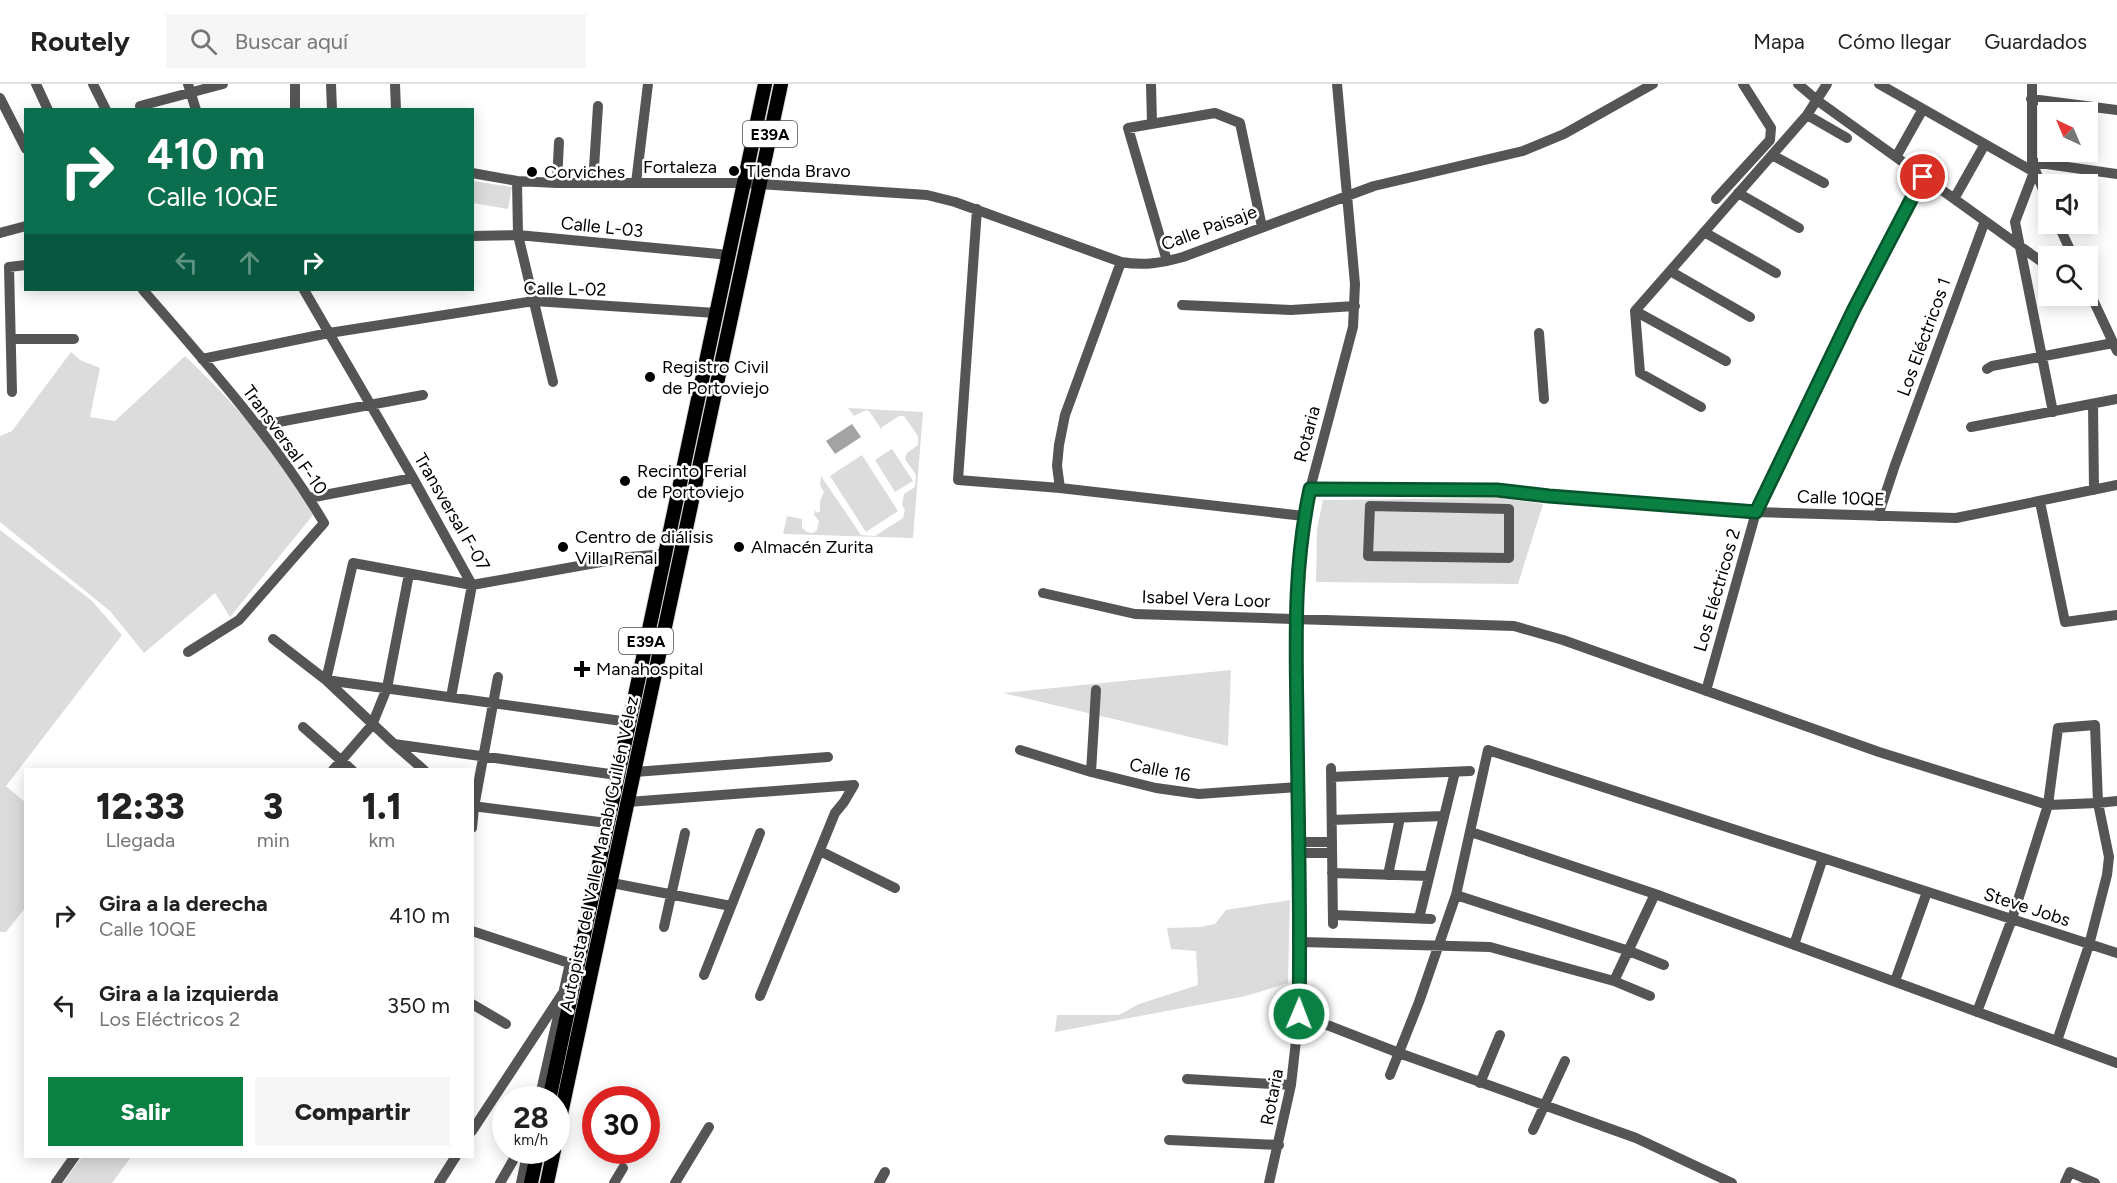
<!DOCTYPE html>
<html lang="es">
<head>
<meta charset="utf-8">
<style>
	body { margin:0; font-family:Figtree,sans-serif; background:#f6f6f6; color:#222; height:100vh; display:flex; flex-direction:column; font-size:22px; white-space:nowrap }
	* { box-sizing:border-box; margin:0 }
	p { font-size:20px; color:#767676 }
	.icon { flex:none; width:33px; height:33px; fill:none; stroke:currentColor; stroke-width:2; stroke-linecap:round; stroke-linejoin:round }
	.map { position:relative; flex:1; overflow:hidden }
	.details { position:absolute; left:24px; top:684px; width:450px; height:390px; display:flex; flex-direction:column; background:#fff; border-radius:0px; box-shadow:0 3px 15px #0003 }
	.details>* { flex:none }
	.top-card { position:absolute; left:24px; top:24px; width:450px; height:183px; border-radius:0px; box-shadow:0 3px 15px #0003; background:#0b6e4f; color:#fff; overflow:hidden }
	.needle { width:39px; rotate:316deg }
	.tools { position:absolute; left:2038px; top:18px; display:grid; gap:12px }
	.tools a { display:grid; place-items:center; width:60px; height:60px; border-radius:0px; background:#fff; box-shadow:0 3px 15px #0003; font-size:30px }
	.speed { position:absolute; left:492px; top:1002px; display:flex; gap:12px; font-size:30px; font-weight:700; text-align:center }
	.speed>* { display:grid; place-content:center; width:78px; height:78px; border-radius:50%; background:#fff; box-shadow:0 3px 15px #0003; line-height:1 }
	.speed small { font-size:15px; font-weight:400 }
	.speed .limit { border:9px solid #d22; background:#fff; color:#111 }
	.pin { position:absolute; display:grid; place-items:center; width:51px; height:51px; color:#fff; margin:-26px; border:3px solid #fff; border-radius:50%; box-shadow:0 2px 6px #0007 }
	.me { position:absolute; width:66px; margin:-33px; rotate:1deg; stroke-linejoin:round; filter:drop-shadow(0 0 4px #0008) }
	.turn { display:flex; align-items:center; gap:21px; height:126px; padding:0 24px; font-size:27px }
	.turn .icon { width:78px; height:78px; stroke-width:2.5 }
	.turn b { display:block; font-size:42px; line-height:51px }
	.lanes { display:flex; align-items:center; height:57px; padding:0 24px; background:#0003; justify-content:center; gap:30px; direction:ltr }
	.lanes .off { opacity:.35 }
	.eta { display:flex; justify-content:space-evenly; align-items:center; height:102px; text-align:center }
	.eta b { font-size:36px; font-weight:800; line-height:42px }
	.action { display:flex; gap:12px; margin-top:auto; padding:12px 24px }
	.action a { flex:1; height:69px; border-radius:0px; background:#0b8043; color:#fff; font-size:24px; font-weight:800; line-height:69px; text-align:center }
	.action a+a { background:#f6f6f6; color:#222 }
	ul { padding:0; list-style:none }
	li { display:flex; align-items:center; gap:18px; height:90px; padding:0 24px }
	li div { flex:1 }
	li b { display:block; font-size:22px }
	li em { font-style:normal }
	header { display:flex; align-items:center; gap:36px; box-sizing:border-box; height:84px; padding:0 30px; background:#fff; border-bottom:2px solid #e0e0e0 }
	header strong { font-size:28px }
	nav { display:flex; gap:33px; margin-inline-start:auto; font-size:21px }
	.search { width:420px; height:54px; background:#f6f6f6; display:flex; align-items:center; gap:15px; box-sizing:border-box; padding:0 21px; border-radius:0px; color:#767676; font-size:22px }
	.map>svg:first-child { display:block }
	.green { fill:#dcdcdc }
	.water { fill:#a3a3a3 }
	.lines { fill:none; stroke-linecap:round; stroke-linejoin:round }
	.major-casing { stroke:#dbdbdb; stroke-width:16 }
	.minor { stroke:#555; stroke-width:10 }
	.major { stroke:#000; stroke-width:14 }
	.route-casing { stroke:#07532c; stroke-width:15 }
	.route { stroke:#0b8043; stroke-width:10 }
	.poi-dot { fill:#000; stroke:#fff; stroke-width:2 }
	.labels { text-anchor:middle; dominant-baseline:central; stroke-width:5; stroke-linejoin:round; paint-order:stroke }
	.shield { fill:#fff; stroke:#4c4c4c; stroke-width:1.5 }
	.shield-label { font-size:16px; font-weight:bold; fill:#000 }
	.street-label { font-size:18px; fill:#000; stroke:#fff }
	.poi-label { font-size:18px; fill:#000; stroke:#fff; text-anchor:start }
</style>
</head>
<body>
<header>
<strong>Routely</strong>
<div class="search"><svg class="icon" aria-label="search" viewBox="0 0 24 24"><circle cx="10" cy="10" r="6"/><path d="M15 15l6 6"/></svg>Buscar aquí</div>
<nav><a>Mapa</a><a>Cómo llegar</a><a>Guardados</a></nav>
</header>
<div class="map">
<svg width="2117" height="1099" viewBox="0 0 2117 1099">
	<rect width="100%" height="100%" fill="#fff"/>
	<path class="green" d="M472,97L512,103L508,125L473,119Z
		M71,268L80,276L100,284L90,333L115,337L185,272C234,319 281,370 313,431L230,533L215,509L144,569L110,527L0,438V352L12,347Z
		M848,324L923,328L913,454L783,450L787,432L802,435V444L807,448L813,449L817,446L819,437L814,431L815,426L817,429L820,427V417L824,408L820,401L821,392L861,451L875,452L903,434L905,426L902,421L904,410L915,403L916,391L905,375L907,369L918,361V352L904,332H899L882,343V346L869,327L866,326L854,332Z
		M892,365L913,397L895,408L875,376Z
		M862,371L898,427L866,448L830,392Z
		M1500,414L1543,420L1518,500L1316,498L1317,445L1323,416Z
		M0,446L91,516L122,551L6,702L26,719L25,824L6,848H0Z
		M1231,586L1228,662L1003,609Z
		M1290,816L1288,899L1246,912L1055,948L1057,931H1119L1139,920L1198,901L1196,867L1171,865L1167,844L1200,843L1215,840L1226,826Z
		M82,1073V1072L131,1073L112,1099H63Z"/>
	<path class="water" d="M852,340L861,353L835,370L826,357Z"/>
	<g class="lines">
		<g class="major-casing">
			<path id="major" d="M549,1016L765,0
				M556,1053L781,0
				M531,1099L538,1066
				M547,1099L554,1066"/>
		</g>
		<path class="minor" d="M36,0L48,26
			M93,0L106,26
			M188,0L196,26
			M331,0L332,26
			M395,0L396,26
			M1151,0L1152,39
			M1798,0L1818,17L2049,183
			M1879,0L2034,88L2015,138L2053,328
			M2032,0V78L2049,121
			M0,14L26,65
			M2031,15L2117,26
			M140,22L223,0
			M295,26V0
			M1807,31L1847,54
			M1772,71L1824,99
			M1896,73L1923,25
			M2032,78L2117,90
			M472,89L517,97L557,99H745L927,111L955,118L1121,178C1144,182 1161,179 1183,173L1374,102L1523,67L1564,50L1653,0
			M517,97L518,151L553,298
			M557,99L559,58
			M593,99L598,22
			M636,99L648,0
			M1738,109L1799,144
			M1716,115L1770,56L1771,44L1743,0
			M1954,115L1985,60
			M977,125L958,396L1060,404
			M2058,140L2073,172
			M1704,148L1776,189
			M0,149L26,142
			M472,152L518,151L729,171
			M1167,177L1128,44L1215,29L1240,39L1262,143
			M1121,178L1065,331L1059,361L1057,382L1060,404L1304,432
			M1670,187L1750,233
			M2088,205L2117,267
			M143,206C207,280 274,354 324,439L239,536L188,568
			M304,206L413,394L472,501L629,473L666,470
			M1182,221L1291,226L1355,222
			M1635,227L1726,277
			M1539,249L1544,315
			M11,255H74
			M202,275L329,249L534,217L716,229
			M1987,285L1992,282L2113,259
			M12,308L9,183L26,181
			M2093,320L2094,406
			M1701,323L1640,289L1635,227L1807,31L1827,0
			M257,342L423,311
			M1971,343L2117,315
			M1310,405L1497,406L1549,412L1756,428L1956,434L2117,401
			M309,414L413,394
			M2040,418L2065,538L2117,531
			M1370,422L1509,425V474L1368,472Z
			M1878,432L1895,381L1985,137
			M1043,509L1135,530L1514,542L1563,556L1879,668L2048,721L2098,719L2117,717
			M273,555L326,596L629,638
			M1706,607L1756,428L1854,225L1923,93
			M451,613L472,501L353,479L326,596L394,660L617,691
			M303,643L352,686
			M394,660L424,686
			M1020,666L1091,688L1156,704L1199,710L1298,703
			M1331,684L1333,840
			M333,686L372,641L387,604L409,490
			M635,688L828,673
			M1091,688L1096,606
			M1331,693L1470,687
			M628,718L854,701L844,718L835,729L760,912
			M472,722L607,739
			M1332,736L1444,732
			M472,744L474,723L498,593
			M1471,748L1661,812
			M1300,758H1332
			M820,767L895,804
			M1300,769H1332
			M1332,789L1429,792
			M1388,791L1400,734
			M612,799L731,822
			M1456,811L1629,867L1664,881
			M1333,831L1431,835
			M1419,834L1455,688
			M664,843L685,749
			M472,847L575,881
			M1301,858L1490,863L1614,897L1650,912
			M1794,861L1823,774L2117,869
			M704,891L760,749
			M1614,897L1655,810L2117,979
			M1895,897L1927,808
			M472,920L506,940
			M1977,928L2012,835L2048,721L2058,644L2095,641L2098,719L2109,773L2107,791L2089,861L2057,957
			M1299,930L1399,969L1636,1054L1732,1099
			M1390,991L1419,918L1456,811L1488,666L1823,774
			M1187,995L1291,1001
			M1480,999L1500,951
			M539,1016L570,879
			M1533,1046L1565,977
			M472,1047L574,892
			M1169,1056L1279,1061
			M56,1099L75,1072
			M439,1099L456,1072
			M500,1099L519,1066
			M521,1099L528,1066
			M614,1099L623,1084
			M675,1099L709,1043
			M879,1099L885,1088
			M1269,1099L1291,1001L1299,930L1301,858L1295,535L1298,475L1310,405L1353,243L1355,200L1337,0
			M2065,1099L2070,1088L2095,1099"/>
		<use href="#major" class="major"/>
	</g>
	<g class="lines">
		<g class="route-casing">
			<path id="route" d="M1299,930C1301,832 1298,735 1297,637C1296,556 1293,486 1310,405L1497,406L1549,412L1756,428L1854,225L1923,93"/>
		</g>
		<use href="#route" class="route"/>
	</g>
	<g class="poi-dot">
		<circle cx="734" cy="87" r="6"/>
		<circle cx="532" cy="88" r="6"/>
		<circle cx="650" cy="293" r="6"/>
		<circle cx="625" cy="397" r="6"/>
		<circle cx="563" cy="463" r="6"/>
		<circle cx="739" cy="463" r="6"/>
		<path d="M579 576h6v6h6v6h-6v6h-6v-6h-6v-6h6z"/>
	</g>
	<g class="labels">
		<g class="shield">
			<rect x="743" y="37" width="54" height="26" rx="4.5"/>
			<rect x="619" y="544" width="54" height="26" rx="4.5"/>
		</g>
		<g class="shield-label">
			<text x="770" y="50">E39A</text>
			<text x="646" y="557">E39A</text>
		</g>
		<g class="street-label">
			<text x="680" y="83">Fortaleza</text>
			<text transform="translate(602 143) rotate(6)">Calle L-03</text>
			<text transform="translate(1209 144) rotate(-20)">Calle Paisaje</text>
			<text transform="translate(565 205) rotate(1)">Calle L-02</text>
			<text transform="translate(1924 253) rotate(-70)">Los Eléctricos 1</text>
			<text transform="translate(1307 350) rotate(-75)">Rotaria</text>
			<text transform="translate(285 356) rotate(54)">Transversal F-10</text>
			<text transform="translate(1841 414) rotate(2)">Calle 10QE</text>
			<text transform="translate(452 428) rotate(60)">Transversal F-07</text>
			<text transform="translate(1717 506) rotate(-74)">Los Eléctricos 2</text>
			<text transform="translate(1206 515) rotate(2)">Isabel Vera Loor</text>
			<text transform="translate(1160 686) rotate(11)">Calle 16</text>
			<text transform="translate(599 770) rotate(-78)">Autopista del Valle Manabí Guillén Vélez</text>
			<text transform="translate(2027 823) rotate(18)">Steve Jobs</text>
			<text transform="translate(1272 1013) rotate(-79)">Rotaria</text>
		</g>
		<g class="poi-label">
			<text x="746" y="87">TIenda Bravo</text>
			<text x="544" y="88">Corviches</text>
			<text x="662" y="283">Registro Civil<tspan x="662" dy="21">de Portoviejo</tspan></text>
			<text x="637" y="387">Recinto Ferial<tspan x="637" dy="21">de Portoviejo</tspan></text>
			<text x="575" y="453">Centro de diálisis<tspan x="575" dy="21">Villa Renal</tspan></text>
			<text x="751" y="463">Almacén Zurita</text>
			<text x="596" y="585">Manahospital</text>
		</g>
	</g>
</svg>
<div class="tools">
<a><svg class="needle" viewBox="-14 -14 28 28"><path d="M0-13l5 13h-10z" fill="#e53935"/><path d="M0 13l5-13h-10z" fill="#767676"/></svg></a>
<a><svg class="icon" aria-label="sound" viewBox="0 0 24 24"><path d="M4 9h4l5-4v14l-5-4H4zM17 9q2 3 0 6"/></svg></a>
<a><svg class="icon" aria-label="search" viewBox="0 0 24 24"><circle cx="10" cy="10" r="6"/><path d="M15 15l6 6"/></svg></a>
</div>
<div class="speed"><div>28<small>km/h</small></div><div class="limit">30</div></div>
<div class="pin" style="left:1923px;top:93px;background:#d93025"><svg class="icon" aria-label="arrive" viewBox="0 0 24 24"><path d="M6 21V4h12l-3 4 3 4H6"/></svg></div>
<svg class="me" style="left:1299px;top:930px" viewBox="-20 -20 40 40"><circle r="17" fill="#0b8043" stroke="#fff" stroke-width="3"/><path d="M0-11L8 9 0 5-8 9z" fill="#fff"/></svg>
<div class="top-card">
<div class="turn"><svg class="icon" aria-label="right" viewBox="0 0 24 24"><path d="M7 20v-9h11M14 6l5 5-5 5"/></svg><div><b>410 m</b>Calle 10QE</div></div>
<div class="lanes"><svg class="icon off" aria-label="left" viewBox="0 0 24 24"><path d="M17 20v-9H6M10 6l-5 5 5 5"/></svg><svg class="icon off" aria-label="ahead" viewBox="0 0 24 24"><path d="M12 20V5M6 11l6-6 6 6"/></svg><svg class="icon" aria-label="right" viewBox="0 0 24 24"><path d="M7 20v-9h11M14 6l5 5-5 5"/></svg></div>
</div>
<section class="details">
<div class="eta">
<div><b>12:33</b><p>Llegada</p></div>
<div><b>3</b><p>min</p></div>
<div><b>1.1</b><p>km</p></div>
</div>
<ul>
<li><svg class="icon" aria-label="right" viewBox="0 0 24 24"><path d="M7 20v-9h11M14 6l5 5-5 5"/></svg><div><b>Gira a la derecha</b><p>Calle 10QE</p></div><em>410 m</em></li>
<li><svg class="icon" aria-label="left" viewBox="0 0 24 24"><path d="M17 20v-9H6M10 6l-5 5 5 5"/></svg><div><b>Gira a la izquierda</b><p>Los Eléctricos 2</p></div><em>350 m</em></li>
</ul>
<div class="action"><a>Salir</a><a>Compartir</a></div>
</section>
</div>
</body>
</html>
